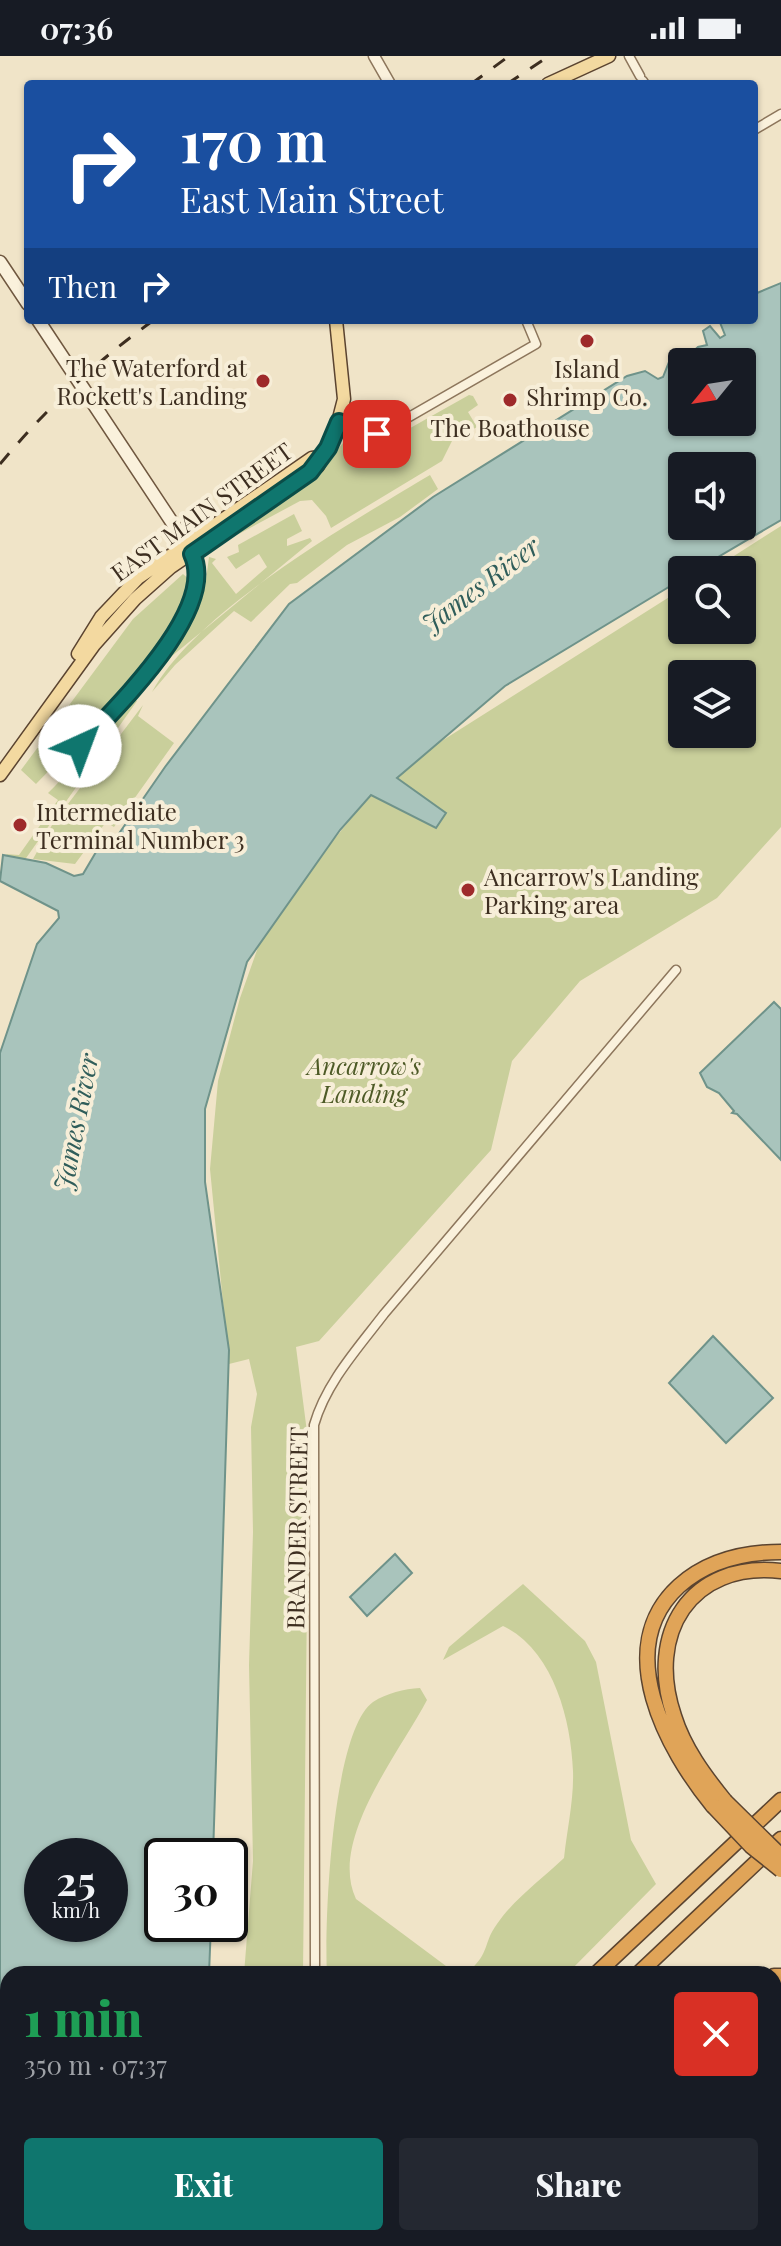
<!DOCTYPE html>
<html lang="en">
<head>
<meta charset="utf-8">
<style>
	body { margin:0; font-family:"Playfair Display",serif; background:#242831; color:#f1f3f6; height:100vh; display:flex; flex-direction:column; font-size:30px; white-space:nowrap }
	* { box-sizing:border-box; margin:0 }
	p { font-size:26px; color:#9ea1a6 }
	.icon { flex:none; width:44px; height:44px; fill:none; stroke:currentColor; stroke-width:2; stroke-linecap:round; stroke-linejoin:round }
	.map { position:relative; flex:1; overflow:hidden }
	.side { position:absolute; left:0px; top:1910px; width:782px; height:280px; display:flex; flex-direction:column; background:#171b24; border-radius:24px 24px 0 0; box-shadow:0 2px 6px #0004 }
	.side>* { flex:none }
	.banner { position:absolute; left:24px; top:24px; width:734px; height:244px; border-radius:8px; box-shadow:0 2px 6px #0004; background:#1a4fa0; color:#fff; overflow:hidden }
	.needle { width:52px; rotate:240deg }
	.tools { position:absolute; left:668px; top:292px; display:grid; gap:16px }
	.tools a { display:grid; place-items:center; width:88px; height:88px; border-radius:8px; background:#171b24; box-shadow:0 2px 6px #0004; font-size:40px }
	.speed { position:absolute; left:24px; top:1782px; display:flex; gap:16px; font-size:40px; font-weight:700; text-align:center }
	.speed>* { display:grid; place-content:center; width:104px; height:104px; border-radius:50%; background:#171b24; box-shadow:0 2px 6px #0004; line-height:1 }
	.speed small { font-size:20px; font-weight:400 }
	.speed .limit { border:4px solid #111; border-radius:12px; background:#fff; color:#111 }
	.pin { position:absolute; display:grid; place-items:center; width:68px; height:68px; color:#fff; margin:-34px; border-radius:16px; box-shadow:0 4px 12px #0006 }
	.me { position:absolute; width:88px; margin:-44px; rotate:43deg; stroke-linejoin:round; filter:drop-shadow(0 0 6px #0008) }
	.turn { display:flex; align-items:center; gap:28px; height:168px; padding:0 24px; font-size:36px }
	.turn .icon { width:104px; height:104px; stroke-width:2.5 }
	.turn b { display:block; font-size:56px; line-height:68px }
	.then { display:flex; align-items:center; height:76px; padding:0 24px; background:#0003; gap:16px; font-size:30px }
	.round { display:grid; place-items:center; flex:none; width:84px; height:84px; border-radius:8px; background:#242831 }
	.head { display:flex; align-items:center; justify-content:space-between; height:136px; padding:0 24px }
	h1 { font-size:48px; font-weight:800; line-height:60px; color:#1e9e55 }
	.button { display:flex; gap:16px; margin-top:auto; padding:16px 24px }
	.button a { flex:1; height:92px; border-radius:8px; background:#0f766e; color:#fff; font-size:32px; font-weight:800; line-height:92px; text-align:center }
	.button a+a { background:#242831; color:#f1f3f6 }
	.status { display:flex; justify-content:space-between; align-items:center; height:56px; padding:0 40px; background:#171b24; direction:ltr }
	.status svg { height:22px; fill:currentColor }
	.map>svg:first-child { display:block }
	.green { fill:#c9cf9b; fill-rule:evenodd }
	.water { fill:#a9c4bc; stroke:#6f938a; stroke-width:2; fill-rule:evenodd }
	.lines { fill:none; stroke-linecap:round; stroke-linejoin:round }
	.minor-casing { stroke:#8d765c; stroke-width:11 }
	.tertiary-casing { stroke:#8d765c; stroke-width:13 }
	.secondary-casing { stroke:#6f573f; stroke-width:15 }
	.primary-casing { stroke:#5b4430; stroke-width:15 }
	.motorway-casing { stroke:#5b4430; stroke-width:17 }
	.minor { stroke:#faf1dc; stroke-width:8 }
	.tertiary { stroke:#faf1dc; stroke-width:10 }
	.secondary { stroke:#faf1dc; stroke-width:12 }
	.primary { stroke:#f3d9a0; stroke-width:12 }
	.motorway { stroke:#e0a458; stroke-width:14 }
	.rail { stroke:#3d2e20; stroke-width:3; stroke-dasharray:14 14; stroke-linecap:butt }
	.motorway-bridge-casing { stroke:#5b4430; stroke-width:17; stroke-linecap:butt }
	.motorway-bridge { stroke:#e0a458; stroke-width:14 }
	.route-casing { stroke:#0a4d48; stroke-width:20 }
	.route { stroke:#0f766e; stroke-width:14 }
	.poi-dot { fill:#9e2a2b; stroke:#f7eed8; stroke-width:3 }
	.labels { text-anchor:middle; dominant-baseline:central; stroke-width:8; stroke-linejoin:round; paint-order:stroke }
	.poi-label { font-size:24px; fill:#3d2e20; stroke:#f7eed8 }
	.street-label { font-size:24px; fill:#3d2e20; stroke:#f7eed8 }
	.park-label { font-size:24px; font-style:italic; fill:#4d5a26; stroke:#f7eed8 }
	.water-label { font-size:26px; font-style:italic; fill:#2f5d5a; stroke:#f7eed8 }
</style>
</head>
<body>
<div class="status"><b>07:36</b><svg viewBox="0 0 49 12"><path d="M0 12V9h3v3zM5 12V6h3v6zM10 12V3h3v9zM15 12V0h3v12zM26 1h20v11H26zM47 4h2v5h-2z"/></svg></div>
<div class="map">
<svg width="781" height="2190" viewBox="0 0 781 2190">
	<rect width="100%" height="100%" fill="#f0e4c8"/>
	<path class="green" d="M469,339L473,340L478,349L468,356L477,371L452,385L442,405L331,472L326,460L312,444L300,445L237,479L315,421L343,387L355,385L380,389Z
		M430,419L438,433L400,461L347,489L297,527L290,528L251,566L234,555L175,609L152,636C196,555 350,467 430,419Z
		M294,458L302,475L287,483V490L310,482L312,485L172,600L146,632L144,627L190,567L205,531L209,501L216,503L212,507L236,538L267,511L259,498L236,513L227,501L239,496L238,489Z
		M781,470V771L717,842L580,925L512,1005L491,1094L319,1285L296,1291L307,1376L308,1445L303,1918H244L253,1805L249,1609L253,1476L251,1371L257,1338L249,1303L229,1308L210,1113L218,1025L240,942L267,866L371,738L446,757L397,722L429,693L682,533V574H742V514H712ZM682,618H742V678H682Z
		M183,518L191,525V531C154,608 96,666 36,728L21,714L133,563Z
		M135,643L137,645L24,805L5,798L19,799L58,744L48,737C70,717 115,651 135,643Z
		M143,649L138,660L174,687L114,771L106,766L75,808L33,803L52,769Z
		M523,1528L585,1585L596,1606L631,1784L656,1828L567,1918H327C324,1868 332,1675 373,1646C387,1637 404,1633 420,1632L427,1644C400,1696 328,1784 356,1843L446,1910L469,1915C490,1897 483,1887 497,1868C515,1842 541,1824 564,1802C567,1774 574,1743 573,1715C571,1663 553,1594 503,1570L443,1604L449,1591Z
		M258,2182H311L303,2190H259Z"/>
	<path class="water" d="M781,227V464L696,514H682V523L505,630L397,722L446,757L436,772L371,739L340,774L247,906L205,1053V1126L229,1294L213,1800H162V1868H211L209,1918H8V2182H201L200,2190H0V997L37,888L59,862L58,855L0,825L3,799L46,807L74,820L83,818L96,796L111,789L165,711L289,548L433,441L627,320L645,315L658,323L663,321L673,296L685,303L698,291L707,289L703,275L710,270L720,282L725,279L719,264H754L757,237ZM742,306V366H682V306ZM742,410V470H682V410ZM110,1800V1868H42V1800Z
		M774,946L781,953V1104L737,1058L732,1057L734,1055L719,1037L707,1031L700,1017Z
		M713,1280L773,1342L726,1387L669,1327Z
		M395,1498L412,1517L367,1560L350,1541Z"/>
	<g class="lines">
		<g class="minor-casing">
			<path id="minor" d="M629,0L640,20
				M643,25L645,28
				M754,74L781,58
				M339,366L366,379L383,376L536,288L526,264
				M80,690C116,651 219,553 192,498
				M315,1918L314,1369C326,1327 358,1292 384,1258L676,914"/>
		</g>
		<g class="tertiary-casing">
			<path id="tertiary" d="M374,0L390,28"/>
		</g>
		<g class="secondary-casing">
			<path id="secondary" d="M0,206L28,248
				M38,264L191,495"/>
		</g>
		<g class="primary-casing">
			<path id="primary" d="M548,28L609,0
				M78,598L101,561L138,522L312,402L320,401
				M0,719L94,589L135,543L171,511L318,410L335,378L344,343L336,264"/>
		</g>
		<g class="motorway-casing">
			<path id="motorway" d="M725,1745C704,1719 684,1692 674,1660C646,1578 690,1505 781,1515
				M713,1750C667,1694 611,1592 679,1530C708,1504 743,1496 781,1496
				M596,1918L781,1744
				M638,1918L781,1783
				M774,1920H781
				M315,2190L324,2182"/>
		</g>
		<use href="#minor" class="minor"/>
		<use href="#tertiary" class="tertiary"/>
		<use href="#secondary" class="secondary"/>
		<use href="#primary" class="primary"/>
		<use href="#motorway" class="motorway"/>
		<path class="rail" d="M471,28L509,0
			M507,28L549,0
			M0,408C46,353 95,306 154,264"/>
		<g class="motorway-bridge-casing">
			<path id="motorway-bridge" d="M725,1745L781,1800
				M713,1750L751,1790L781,1814
				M348,2190L357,2182"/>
		</g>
		<use href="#motorway-bridge" class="motorway-bridge"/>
	</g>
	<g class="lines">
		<g class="route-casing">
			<path id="route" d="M80,690C116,651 219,553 192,498L310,416L328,392L339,366L366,379L377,378"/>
		</g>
		<use href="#route" class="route"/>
	</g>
	<g class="poi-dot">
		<circle cx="587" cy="285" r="8"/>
		<circle cx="263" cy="325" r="8"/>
		<circle cx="510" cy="344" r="8"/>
		<circle cx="20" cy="769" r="8"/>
		<circle cx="468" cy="834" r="8"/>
	</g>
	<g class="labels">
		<g class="poi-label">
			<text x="247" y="311" text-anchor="end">The Waterford at<tspan x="247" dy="28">Rockett's Landing</tspan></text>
			<text x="587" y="312">Island<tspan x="587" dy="28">Shrimp Co.</tspan></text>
			<text x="510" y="371">The Boathouse</text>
			<text x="36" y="755" text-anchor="start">Intermediate<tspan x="36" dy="28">Terminal Number 3</tspan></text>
			<text x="484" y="820" text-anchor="start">Ancarrow's Landing<tspan x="484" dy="28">Parking area</tspan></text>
		</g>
		<g class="street-label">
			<text transform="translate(201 455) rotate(-36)">EAST MAIN STREET</text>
			<text transform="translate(296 1472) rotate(-89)">BRANDER STREET</text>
		</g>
		<g class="park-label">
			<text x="364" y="1009">Ancarrow's<tspan x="364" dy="28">Landing</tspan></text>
		</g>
		<g class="water-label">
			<text transform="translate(480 528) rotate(-37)">James River</text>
			<text transform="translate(75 1066) rotate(-79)">James River</text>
		</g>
	</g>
</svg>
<div class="tools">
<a><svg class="needle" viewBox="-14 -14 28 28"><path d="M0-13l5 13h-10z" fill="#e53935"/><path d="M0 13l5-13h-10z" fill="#9ea1a6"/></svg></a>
<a><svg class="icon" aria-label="sound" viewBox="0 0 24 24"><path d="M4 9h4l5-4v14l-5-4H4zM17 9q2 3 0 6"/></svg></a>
<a><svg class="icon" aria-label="search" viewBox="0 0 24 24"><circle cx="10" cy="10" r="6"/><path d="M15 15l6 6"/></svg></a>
<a><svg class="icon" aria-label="layers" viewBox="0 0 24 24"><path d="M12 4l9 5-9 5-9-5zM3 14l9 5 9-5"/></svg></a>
</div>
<div class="speed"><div>25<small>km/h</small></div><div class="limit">30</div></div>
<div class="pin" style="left:377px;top:378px;background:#d93025"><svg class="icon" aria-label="arrive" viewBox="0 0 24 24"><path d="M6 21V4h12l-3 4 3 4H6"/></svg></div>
<svg class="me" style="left:80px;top:690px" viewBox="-20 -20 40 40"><circle r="19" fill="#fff"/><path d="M0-13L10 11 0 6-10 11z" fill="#0f766e"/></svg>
<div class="banner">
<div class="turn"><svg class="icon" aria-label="right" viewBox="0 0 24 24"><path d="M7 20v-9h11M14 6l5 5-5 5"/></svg><div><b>170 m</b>East Main Street</div></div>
<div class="then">Then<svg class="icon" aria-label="right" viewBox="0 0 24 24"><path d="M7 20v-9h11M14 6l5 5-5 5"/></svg></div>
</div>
<section class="side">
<div class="head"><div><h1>1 min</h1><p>350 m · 07:37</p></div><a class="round" style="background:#d93025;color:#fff"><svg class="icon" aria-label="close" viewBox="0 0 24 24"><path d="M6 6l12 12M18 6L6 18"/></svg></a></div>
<div class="button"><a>Exit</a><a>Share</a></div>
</section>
</div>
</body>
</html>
